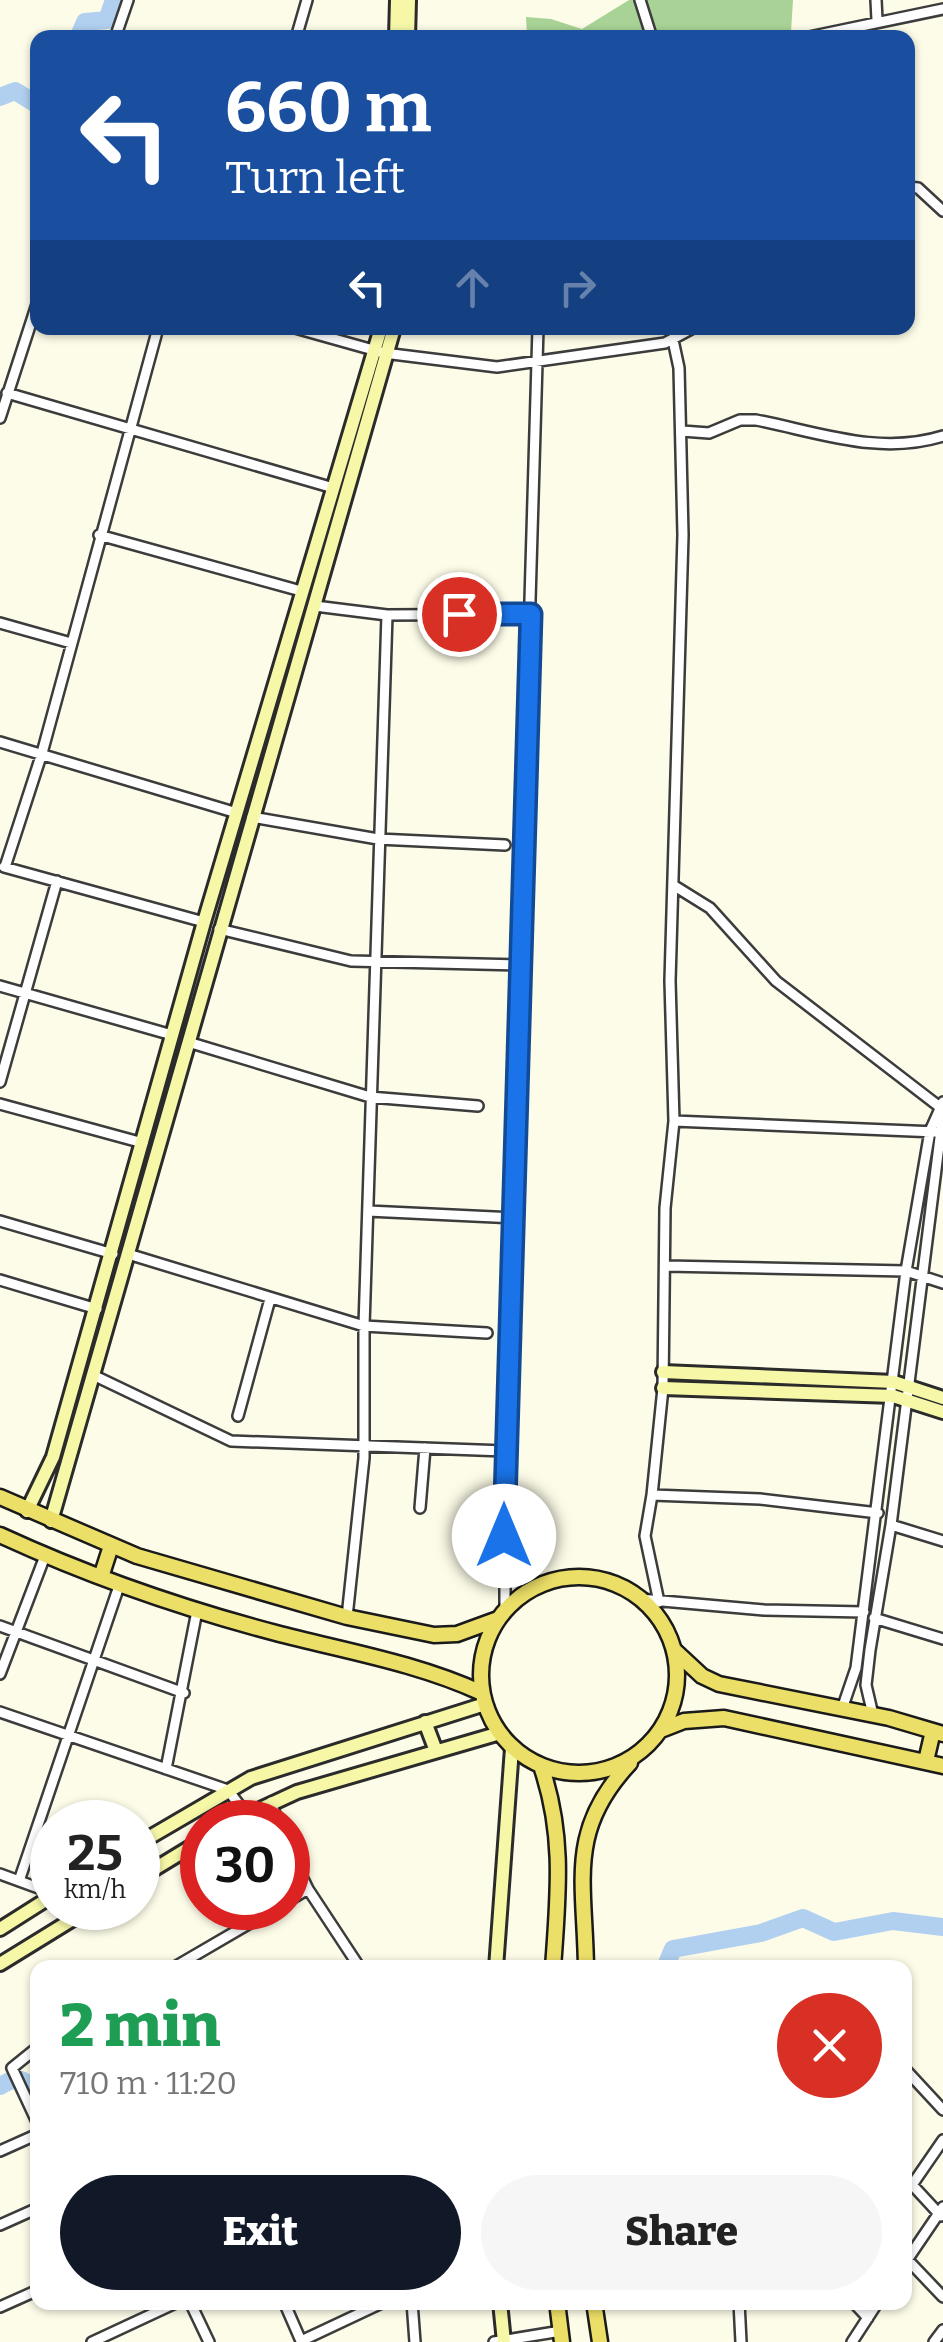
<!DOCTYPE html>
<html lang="en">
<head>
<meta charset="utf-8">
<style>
	body { margin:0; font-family:Bitter,serif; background:#f6f6f6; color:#222; height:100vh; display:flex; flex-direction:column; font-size:38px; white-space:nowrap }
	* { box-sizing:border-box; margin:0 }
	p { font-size:32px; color:#767676 }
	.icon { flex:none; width:55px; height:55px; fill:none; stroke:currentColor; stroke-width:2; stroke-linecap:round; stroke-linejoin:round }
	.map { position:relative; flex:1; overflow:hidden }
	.details { position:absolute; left:30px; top:1960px; width:882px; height:350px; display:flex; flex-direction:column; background:#fff; border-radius:20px; box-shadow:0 2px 8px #0004 }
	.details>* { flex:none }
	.hud { position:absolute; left:30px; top:30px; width:885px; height:305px; border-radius:20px; box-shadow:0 2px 8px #0004; background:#1a4fa0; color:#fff; overflow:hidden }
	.speed { position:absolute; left:30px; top:1800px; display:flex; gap:20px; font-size:50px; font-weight:700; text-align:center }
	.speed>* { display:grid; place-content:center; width:130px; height:130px; border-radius:50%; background:#fff; box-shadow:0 2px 8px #0004; line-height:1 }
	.speed small { font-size:25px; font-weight:400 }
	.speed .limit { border:15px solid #d22; background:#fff; color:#111 }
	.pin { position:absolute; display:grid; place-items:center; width:85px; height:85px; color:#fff; margin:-42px; border:5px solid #fff; border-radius:50%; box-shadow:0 2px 10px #0007 }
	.me { position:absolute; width:110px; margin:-55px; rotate:0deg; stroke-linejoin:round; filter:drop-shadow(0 0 8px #0008) }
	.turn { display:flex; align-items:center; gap:35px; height:210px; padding:0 30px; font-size:45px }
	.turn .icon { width:130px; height:130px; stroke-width:2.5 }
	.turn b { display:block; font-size:70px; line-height:85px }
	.lanes { display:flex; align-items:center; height:95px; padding:0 30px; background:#0003; justify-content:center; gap:50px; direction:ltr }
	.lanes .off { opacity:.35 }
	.round { display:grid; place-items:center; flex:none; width:105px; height:105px; border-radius:52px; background:#f6f6f6 }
	.headline { display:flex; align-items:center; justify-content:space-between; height:170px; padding:0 30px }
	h1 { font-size:60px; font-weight:800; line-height:75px; color:#1e9e55 }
	.primary-button { display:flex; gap:20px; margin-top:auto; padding:20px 30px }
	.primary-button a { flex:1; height:115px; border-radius:60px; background:#111827; color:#fff; font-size:40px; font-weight:800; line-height:115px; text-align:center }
	.primary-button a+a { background:#f6f6f6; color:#222 }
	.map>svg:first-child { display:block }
	.forest { fill:#a9d396 }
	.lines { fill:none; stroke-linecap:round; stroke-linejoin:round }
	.river { stroke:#b1d0f0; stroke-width:18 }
	.street-casing { stroke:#3c3c3c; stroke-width:14 }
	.secondary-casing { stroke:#2b2b2b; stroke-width:18 }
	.primary-casing { stroke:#1a1a1a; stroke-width:19 }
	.street { stroke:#fff; stroke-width:9 }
	.secondary { stroke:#f6f8a8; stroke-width:12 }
	.primary { stroke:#ecdf68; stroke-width:14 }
	.route-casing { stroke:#114b97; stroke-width:25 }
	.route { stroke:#1a73e8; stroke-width:18 }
</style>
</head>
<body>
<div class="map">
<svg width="943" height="2342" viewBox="0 0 943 2342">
	<rect width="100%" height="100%" fill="#fdfce8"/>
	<path class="forest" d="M629,0H793L791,32L774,37H527L526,17L551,19L582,29Z"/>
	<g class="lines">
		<path class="river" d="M78,38L85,22L107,20L114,0
			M0,97L15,91L38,105
			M665,1968L673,1949L761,1933L803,1918L834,1932L893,1921L943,1927
			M0,2086C25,2071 25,2086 38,2091"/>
		<g class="street-casing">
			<path id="street" d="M640,0L652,38
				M876,0L877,20
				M115,38L128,0
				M296,38L307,0
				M804,38L943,9
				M908,187L918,188L943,211
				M295,328L384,353L497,367L665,343L693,328
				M673,340L679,368L683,535L670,981L674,1121L665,1208L663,1388L652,1495L760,1499L878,1513
				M7,393L330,487
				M0,418L38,301
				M682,431L709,433L740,420H756C818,432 879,456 943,436
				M99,535L301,591
				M315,606L387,615L531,614
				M0,623L71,643
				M0,742L237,813
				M252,817L378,839L505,845
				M4,867L204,922
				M5,867L42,753L158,328
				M673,885L710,908L776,981L941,1108
				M219,929L351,961L522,965
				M0,986L172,1035
				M188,1042L370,1097L478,1106
				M0,1082L57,881
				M0,1104L143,1143
				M674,1121L936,1132
				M368,1211L513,1218
				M0,1221L113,1254
				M128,1254L364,1326L387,615
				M666,1266L906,1271L943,1283
				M0,1280L97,1309
				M93,1375L231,1441L505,1451
				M238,1416L270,1299
				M652,1495L645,1536L659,1602
				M420,1508L425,1448
				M891,1525L943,1541
				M640,1599L764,1610L864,1612
				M505,1610V1451L538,328
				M347,1617L364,1458V1326L487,1333
				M874,1618L943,1639
				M0,1626L184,1693
				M0,1674L45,1556
				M842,1709L856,1668L906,1271L930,1131L943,1102
				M0,1712L228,1790L246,1814
				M873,1715L866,1685L870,1650L891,1525L943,1114
				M166,1769L197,1611
				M271,1802L278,1822
				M288,1848L308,1889L360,1968
				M0,1874L52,1893
				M19,1881L119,1586
				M288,1901L308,1889
				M173,1968L276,1908
				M38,2047L12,2068L38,2124
				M905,2069L943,2110
				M0,2151L38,2134
				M905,2177L941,2216
				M912,2185L943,2140
				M0,2225L38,2208
				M905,2257L943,2297
				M905,2263L943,2207
				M190,2302L209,2342
				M284,2302L301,2341L384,2302
				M412,2302L415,2342
				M739,2302L741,2342
				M853,2302L868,2318
				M0,2307L38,2290
				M92,2342L178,2302
				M494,2342L561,2331
				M852,2342L878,2302
				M934,2342L943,2330"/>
		</g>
		<g class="secondary-casing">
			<path id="secondary" d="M396,38L397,0
				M408,38L409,0
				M663,1372L894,1382L943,1398
				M663,1388L893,1396L943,1412
				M27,1511L53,1457L204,922L381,328
				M51,1521L394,328
				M425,1722L436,1751
				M232,1822L297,1792L500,1733
				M138,1844L251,1778L485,1704
				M138,1879L202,1840
				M0,1929L52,1896
				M0,1964L91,1908
				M496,1968L512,1748
				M500,2302L504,2342"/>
		</g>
		<g class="primary-casing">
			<path id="primary" d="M0,1497L137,1556L347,1617L434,1635L457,1634L498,1619
				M0,1535C89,1576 181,1608 276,1633C345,1651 417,1663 482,1693
				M101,1577L111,1546
				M481 1675a98 98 0 1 1 196 0a98 98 0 1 1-196 0Z
				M674,1650L702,1676L719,1684L889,1718L943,1734
				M661,1730L684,1721L724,1718L943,1766
				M926,1761L933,1731
				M541,1766C565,1835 558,1896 553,1968
				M586,1968C585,1882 566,1831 630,1763
				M557,2302L562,2342
				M594,2302L600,2342"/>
		</g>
		<use href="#street" class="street"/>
		<use href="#secondary" class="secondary"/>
		<use href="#primary" class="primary"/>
	</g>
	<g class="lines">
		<g class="route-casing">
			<path id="route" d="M459,614H531L504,1536"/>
		</g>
		<use href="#route" class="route"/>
	</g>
</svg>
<div class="speed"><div>25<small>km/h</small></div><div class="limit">30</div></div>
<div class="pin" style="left:459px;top:614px;background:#d93025"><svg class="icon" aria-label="arrive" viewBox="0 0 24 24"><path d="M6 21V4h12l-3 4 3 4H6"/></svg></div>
<svg class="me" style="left:504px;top:1536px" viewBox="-20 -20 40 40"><circle r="19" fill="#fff"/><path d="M0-13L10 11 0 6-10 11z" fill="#1a73e8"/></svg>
<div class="hud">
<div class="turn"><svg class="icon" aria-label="left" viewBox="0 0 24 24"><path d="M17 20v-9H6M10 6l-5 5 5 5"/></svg><div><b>660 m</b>Turn left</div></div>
<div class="lanes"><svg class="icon" aria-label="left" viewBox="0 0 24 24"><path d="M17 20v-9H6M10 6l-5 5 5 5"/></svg><svg class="icon off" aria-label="ahead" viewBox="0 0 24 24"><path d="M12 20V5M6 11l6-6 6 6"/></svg><svg class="icon off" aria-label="right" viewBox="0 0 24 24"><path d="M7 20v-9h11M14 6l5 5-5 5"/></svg></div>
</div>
<section class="details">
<div class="headline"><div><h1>2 min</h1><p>710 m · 11:20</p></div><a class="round" style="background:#d93025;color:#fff"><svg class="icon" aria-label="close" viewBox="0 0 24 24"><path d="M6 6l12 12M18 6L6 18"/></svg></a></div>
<div class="primary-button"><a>Exit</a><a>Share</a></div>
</section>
</div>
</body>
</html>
